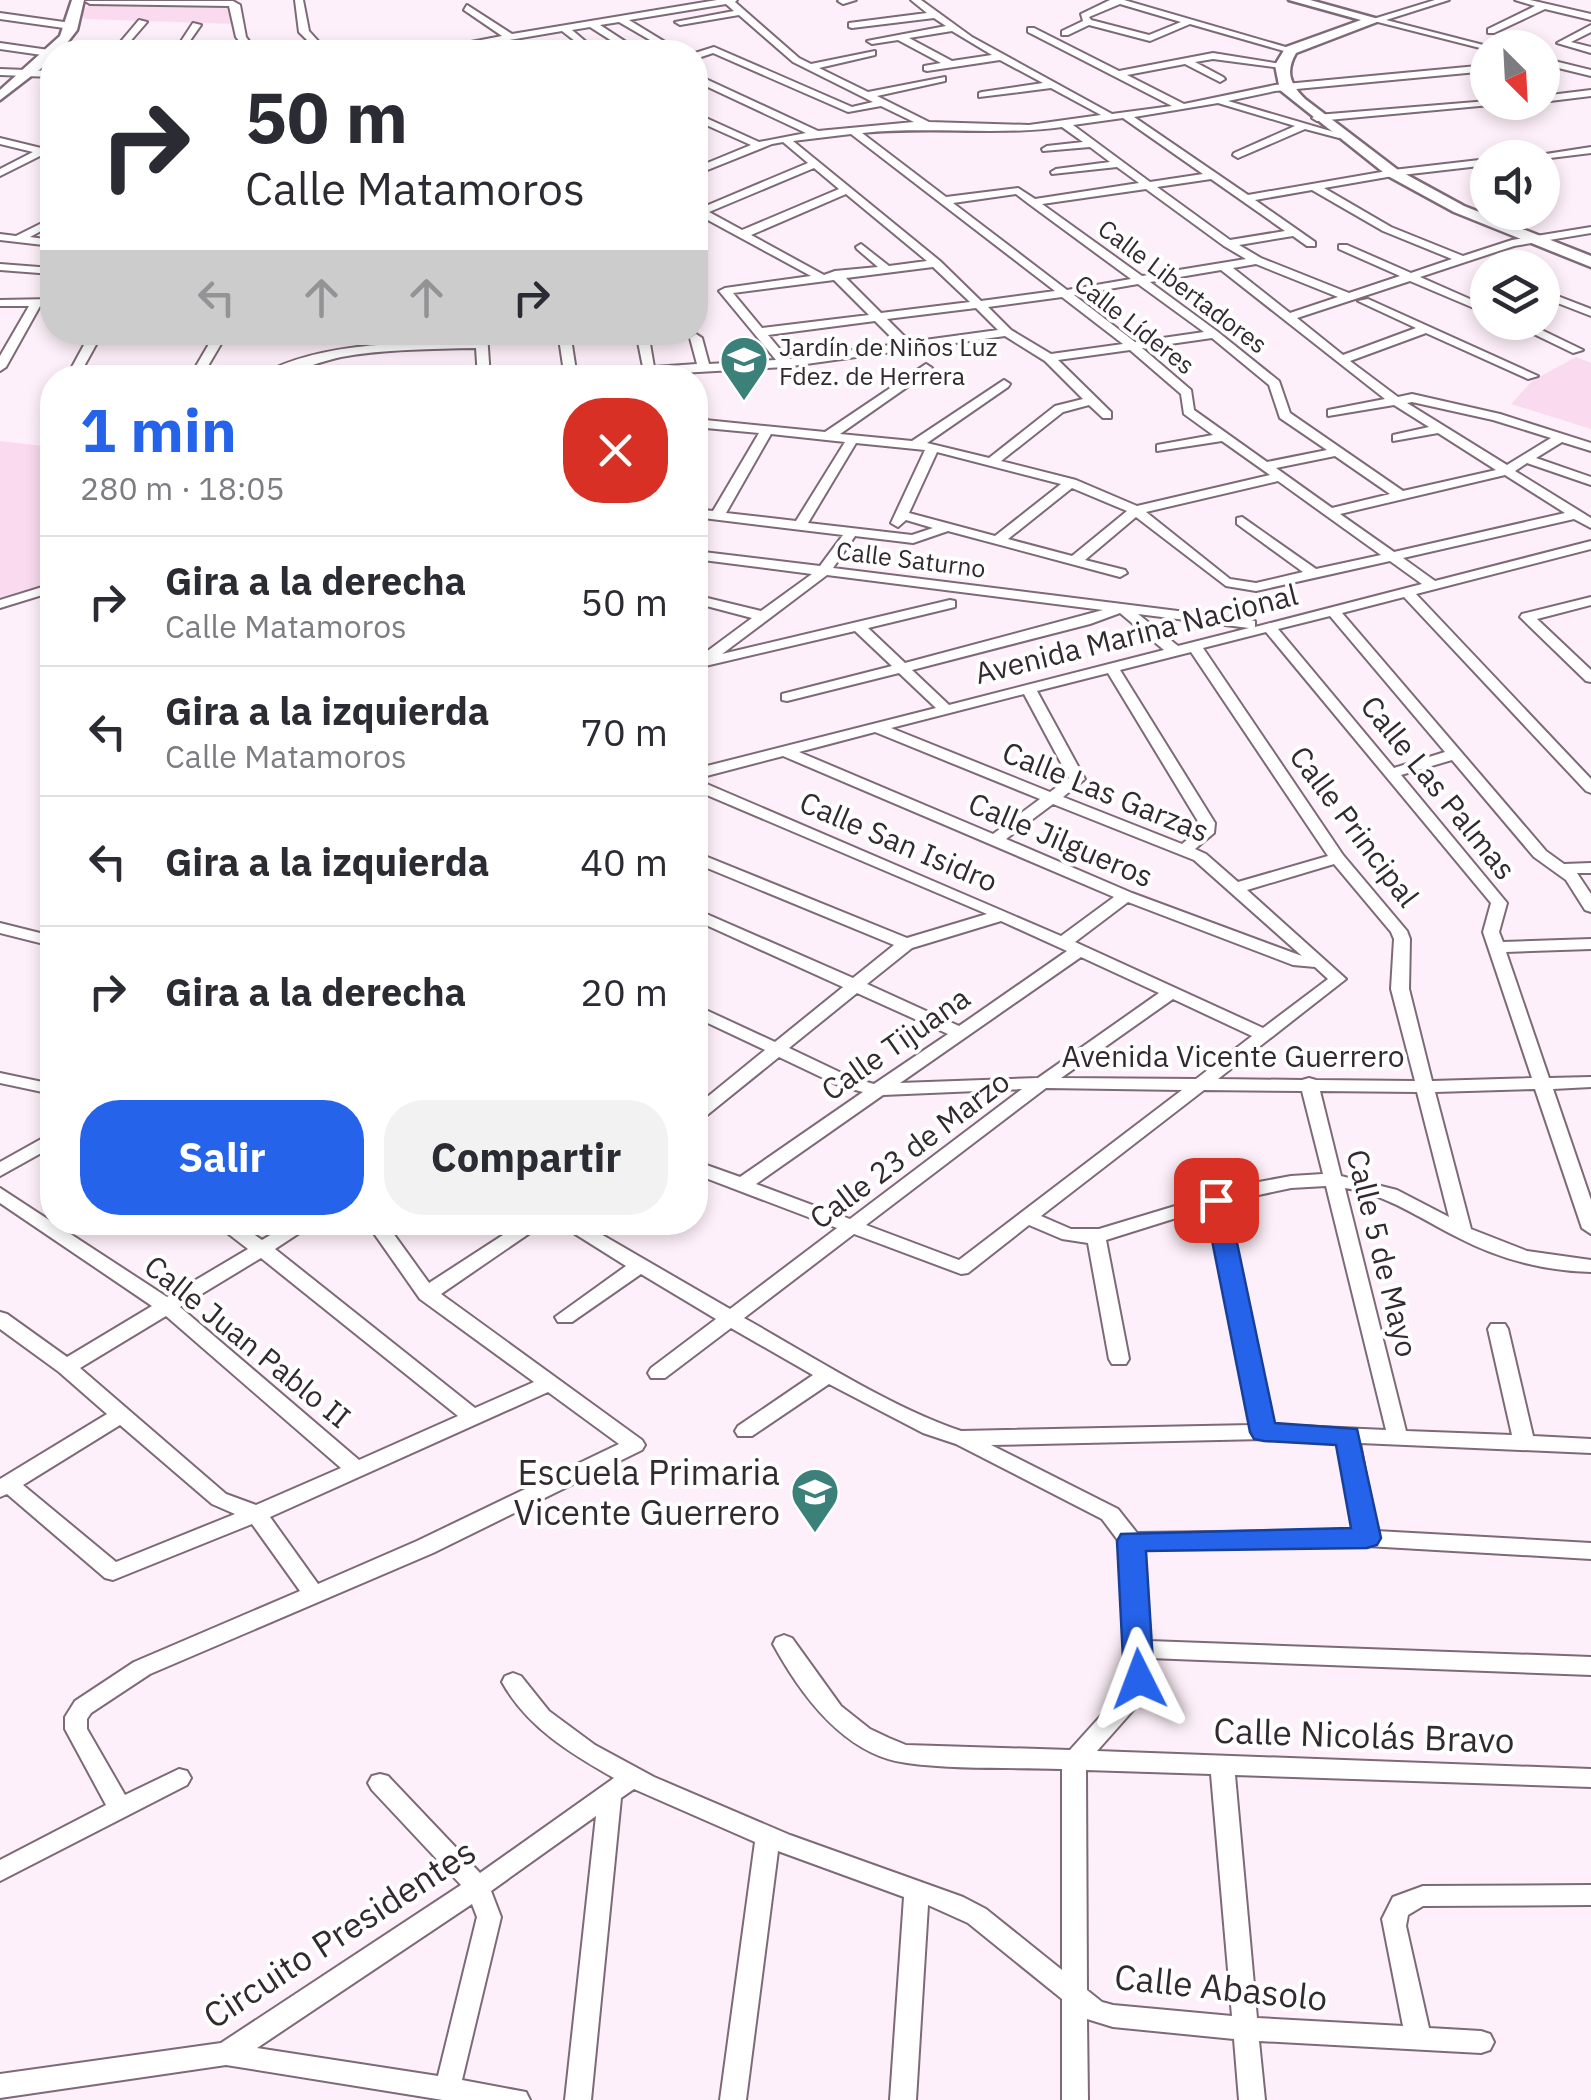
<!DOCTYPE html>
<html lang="es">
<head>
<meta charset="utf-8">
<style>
	body { margin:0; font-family:"IBM Plex Sans",sans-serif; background:#f2f2f3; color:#2b2b33; height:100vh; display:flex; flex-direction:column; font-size:38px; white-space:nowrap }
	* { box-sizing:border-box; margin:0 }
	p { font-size:32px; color:#7c7c81 }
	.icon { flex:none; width:55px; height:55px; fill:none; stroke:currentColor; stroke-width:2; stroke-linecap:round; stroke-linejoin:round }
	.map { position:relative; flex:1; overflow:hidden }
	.drawer { position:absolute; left:40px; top:365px; width:668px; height:870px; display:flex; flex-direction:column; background:#fff; border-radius:40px; box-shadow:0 5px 15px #0003 }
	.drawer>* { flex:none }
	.top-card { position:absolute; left:40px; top:40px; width:668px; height:305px; border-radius:40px; box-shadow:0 5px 15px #0003; background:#fff; color:#2b2b33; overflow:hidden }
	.needle { width:65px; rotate:156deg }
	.buttons { position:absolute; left:1470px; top:30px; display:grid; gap:20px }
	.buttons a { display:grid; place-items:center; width:90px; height:90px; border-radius:50%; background:#fff; box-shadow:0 5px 15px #0003; font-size:50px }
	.pin { position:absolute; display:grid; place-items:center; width:85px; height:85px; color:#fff; margin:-42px; border-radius:20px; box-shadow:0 5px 15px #0006 }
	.me { position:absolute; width:110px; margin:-55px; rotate:357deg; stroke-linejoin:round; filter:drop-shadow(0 0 8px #0008) }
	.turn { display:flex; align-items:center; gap:35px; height:210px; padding:0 40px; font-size:45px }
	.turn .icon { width:130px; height:130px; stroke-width:2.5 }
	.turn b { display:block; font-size:70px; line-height:85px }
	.lanes { display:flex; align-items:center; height:95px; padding:0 40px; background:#0003; justify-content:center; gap:50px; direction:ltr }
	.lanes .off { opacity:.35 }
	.round { display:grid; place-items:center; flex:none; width:105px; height:105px; border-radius:40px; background:#f2f2f3 }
	.headline { display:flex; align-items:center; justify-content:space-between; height:170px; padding:0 40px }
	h1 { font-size:60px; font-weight:700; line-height:75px; color:#2563eb }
	.primary-button { display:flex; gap:20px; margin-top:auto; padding:20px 40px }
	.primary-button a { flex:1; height:115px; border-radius:40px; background:#2563eb; color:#fff; font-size:40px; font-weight:700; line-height:115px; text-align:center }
	.primary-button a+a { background:#f2f2f3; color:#2b2b33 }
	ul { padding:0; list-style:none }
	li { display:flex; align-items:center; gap:30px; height:130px; padding:0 40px; border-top:2px solid #e1e1e2 }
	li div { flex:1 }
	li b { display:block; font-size:38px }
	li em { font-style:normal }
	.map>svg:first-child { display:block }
	.green { fill:#f9daef }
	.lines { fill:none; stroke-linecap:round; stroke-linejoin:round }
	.minor-casing { stroke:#7e6977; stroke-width:4 }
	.secondary-casing { stroke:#7e6977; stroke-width:5 }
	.minor { fill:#fff; fill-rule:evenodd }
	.secondary { fill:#fff; fill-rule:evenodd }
	.route { fill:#2563eb; stroke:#184099; stroke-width:2.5 }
	.labels { text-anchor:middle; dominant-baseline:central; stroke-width:8; stroke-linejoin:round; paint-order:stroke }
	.far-street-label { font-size:25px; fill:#332a30; stroke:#fff }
	.far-poi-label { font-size:25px; fill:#332a30; stroke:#fff; text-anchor:start }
	.street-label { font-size:30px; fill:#332a30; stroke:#fff }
	.near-poi-label { font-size:35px; fill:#332a30; stroke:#fff; text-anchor:end }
	.near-street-label { font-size:35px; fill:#332a30; stroke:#fff }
</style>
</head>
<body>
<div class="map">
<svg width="1591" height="2100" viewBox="0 0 1591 2100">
	<rect width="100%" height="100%" fill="#fef0fa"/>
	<path class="green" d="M203,3L235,8L237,24L84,19L82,13L89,4Z
		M1576,357L1591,363V429L1511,404L1532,381Z
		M0,441L52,447V584L0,599Z"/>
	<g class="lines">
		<g class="minor-casing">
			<path id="minor" d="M295,0H303L309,31L328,52H319L299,32Z
				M717,0H737L735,2L799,58L811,64L875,51V55L819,68L868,92L945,77V81L877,96L929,122L1029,125L1101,115L1051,88L979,97V93L982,92L1043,83L1000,60L927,71L924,70V66L941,63L898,40L872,44L867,41L946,26L934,18L852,28L849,27V23L927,13L911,0H921L972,37L1112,114L1172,106L1028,32V28H1034L1119,71L1213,53L1287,65L1282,68L1213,59L1195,62L1223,77L1225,79L1220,82L1185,64L1127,75L1184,104L1275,85L1488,65V71L1275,91L1228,101L1344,135L1339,138L1305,129L1238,158L1233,155L1234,153L1295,126L1218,103L1134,117L1248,195L1393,170L1488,159V165L1393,176L1324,188L1391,227L1463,256L1512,240L1591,227V233L1514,246L1420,277L1488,307V314L1410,281L1297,318L1343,355L1416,328L1358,301L1368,299L1538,376L1528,379L1426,333L1350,361L1398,397L1412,394L1500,414L1591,443V451L1562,442L1536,458L1591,477V485L1527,463L1515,471L1591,518V528L1574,519L1403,558L1435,581L1591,541V549L1416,594L1591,779V793L1586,791L1404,597L1342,613L1546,851L1564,864L1591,863V873H1577L1591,894V912L1585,910L1566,880L1534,857L1452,760L1401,775L1507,903L1499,932L1503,942L1591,939V949L1506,952L1549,1078L1591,1077V1087L1553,1089L1591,1200V1234L1582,1228L1535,1089L1435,1092L1471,1229L1527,1251L1591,1260V1272C1544,1271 1499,1259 1457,1237C1421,1219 1386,1194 1345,1188L1406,1431L1512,1435L1488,1329L1491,1324H1505L1508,1329L1533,1436L1591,1439V1453L1360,1443L1376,1531L1591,1543V1559L1367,1546L1142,1549L1149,1641L1591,1657V1675L1149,1658L1147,1692L1144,1698L1097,1751L1591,1769V1787L1235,1775L1257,2018L1403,2026L1382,1919L1393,1897L1423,1886L1591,1885V1905L1423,1906L1408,1915L1406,1926L1429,2028L1481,2031L1490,2034L1494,2042L1490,2050L1481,2053L1259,2041L1265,2100H1239L1234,2039L1113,2027L1087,2019L1088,2100H1062V1999L968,1923L928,1905L916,2100H890L904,1897L778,1851L746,2100H720L755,1842L634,1789L621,1798L591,2100H565L596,1816L491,1891L501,1917L462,2080L526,2092L530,2100H443L226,2065L0,2098V2074L221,2043L461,1885L372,1790L368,1783L372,1776L380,1774L388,1776L480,1873L614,1778C570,1753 527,1727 502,1682L505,1676L513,1673L521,1676L549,1711L595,1745L654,1777L790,1835L963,1897L986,1909L1062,1970V1769C1013,1767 956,1770 907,1763C844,1755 801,1695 773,1644L776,1638L784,1635L792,1638L841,1706L870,1729L889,1738L906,1745L1070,1750L1125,1689L1127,1649L1120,1543L1102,1519L956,1444L923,1433L829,1384L752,1436H738L735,1431L738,1426L813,1375L731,1328L665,1378H651L648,1373L651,1368L716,1319L641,1274L572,1322H558L555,1317L626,1266L556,1222H580L730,1309L837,1228L695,1174V1161L740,1177L863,1092L840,1086L779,1057L701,1120L695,1122V1107L765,1050L695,1017V1005L775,1042L843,987L695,920V909L853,978L894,945L695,863V852L907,938L987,914L695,790V779L1061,936L1114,897L783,756L695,779V769L936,708L899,673L787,701L782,700V694L892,666L855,631L701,667L696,666L698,658L752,618L695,603V595L761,611L812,574L695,559V551L820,566L843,535L695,517V509L713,511L759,433L695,427V419L825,432L926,364L932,368L930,371L840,434L912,441L1004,380L1010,384L1008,387L927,443L989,458L1055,406L1083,399L1045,361L1005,336L785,367L593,378H514L520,374L564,372L558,332H570L576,371L643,367L636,332H648L654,367L697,364L690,338L696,334L702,338L709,364L776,360L719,291L725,288L811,276L695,213V206L701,208L808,163L783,142L772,144L695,175V168L751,145L695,120V113L759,142L806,133L695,81V74L818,131L914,122L881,106L848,112L713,53L695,59V53L714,47L852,107L873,102L793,62L739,15L680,25L675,22L734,11L726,4L629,20L665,42L667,44L662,47L619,22L600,25L629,44V48H623L590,27L572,30L598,52H589L562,31L438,52H419L502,36L464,10L467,5L512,34ZM952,31L992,55L952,61L909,38ZM1123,118L1203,174L1150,182L1073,125ZM1062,127L1083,142L1047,146L1042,149L1043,151L1090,147L1110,162L1056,169L1051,172L1052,174L1117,167L1139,183L1035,199L1018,188L946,197L862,133C929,126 996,136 1062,127ZM851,134L1055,291L981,301L940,261L793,141ZM814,168L839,189L742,230L709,212ZM1211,179L1285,231L1230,240L1157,187ZM1146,189L1224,246L1246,259L1142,276L1042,204ZM1312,190L1383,231L1452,259L1411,273L1347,245H1339V249L1400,276L1349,293L1261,258L1239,245L1293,236L1307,246H1315V242L1255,200ZM846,194L927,261L889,266L861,244L856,247L857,249L878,267L835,271L824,275L751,235ZM1016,194L1029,204L1131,279L1067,290L953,203ZM1256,264L1338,297L1290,313L1233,268ZM933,267L970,302L881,313L846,278ZM1221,270L1385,399L1328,410V416L1394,405L1429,427L1393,435V441L1438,433L1496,470L1403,491L1290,413L1279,381L1218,332L1150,282ZM834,280L869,315L762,328L733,293ZM1138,284L1204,332L1135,342L1074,295ZM1062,297L1123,344L1051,354L1011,330L988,307ZM976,308L998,330L910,342L887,319ZM875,321L898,344L788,359L768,335ZM1212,338L1269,385L1280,418L1327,450L1267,462L1194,410L1191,390L1142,348ZM1130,350L1181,394L1184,414L1213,435L1157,445V451L1222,441L1270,475L1137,506L1076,480L1001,461L1063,412L1089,405L1103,418H1111V412L1058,360ZM1412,402L1493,420L1551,438L1507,465L1407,403ZM771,434L845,442L796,521L726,513ZM856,443L925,450L891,523L898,527L906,520L933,528L912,535L808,523ZM937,452L1061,484L995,536L909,513ZM1335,456L1390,494L1332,508L1276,468ZM1505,475L1565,513L1394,552L1340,514ZM1278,481L1381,555L1316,569L1242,517L1237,518V524L1303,572L1256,583L1230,579L1146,512ZM1072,488L1127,511L1072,556L1008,539ZM1136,517L1226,586L1256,591L1390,561L1422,584L1255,627V621L1250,620L833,568L855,536L913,543L948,531L1120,577L1127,573L1125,570L1085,560ZM827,575L1103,610L905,663L868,628L955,607V601L950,600L722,654ZM1120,613L1164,650L949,705L912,670L1090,624ZM1138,614L1249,628L1178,646ZM1330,616L1445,752L1394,768L1278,629ZM1266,632L1491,903L1483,932L1532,1078L1432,1081L1409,989L1410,939L1407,931L1343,855L1203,648ZM1191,652L1328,856L1238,882L1206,854L1195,849L1214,833L1215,823L1120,670ZM1108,673L1199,823L1200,829L1182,844L1063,797L1085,779L1037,691ZM1024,694L1069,778L1050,792L891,728ZM875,732L1040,799L993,834L799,752ZM1053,804L1194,860L1302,956L1132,893L1006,839ZM1334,864L1391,932L1394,939L1391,989L1415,1081L1316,1080L1309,1078L1302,1080L1218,1079L1346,979L1247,890ZM1128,902L1293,965L1315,967L1328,979L1263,1028L1075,942ZM1001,921L1067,951L959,1026L867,984L912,948ZM1081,957L1159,993L1038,1078L900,1083ZM857,993L948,1034L874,1084L852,1078L789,1048ZM1173,999L1252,1036L1196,1079L1061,1078ZM1046,1088L1182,1090L959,1260L866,1225ZM1022,1089L850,1219L756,1184L883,1095ZM1204,1090L1302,1091L1323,1174L1291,1176L1248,1184L1099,1229H1071L1041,1216ZM1320,1091L1417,1092L1449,1217L1397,1190L1341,1176ZM1326,1186L1386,1430L1273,1425L1226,1202L1291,1188ZM1208,1208L1252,1425L961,1431C888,1406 812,1356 744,1318L854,1234L961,1274L968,1273L1029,1225L1062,1239L1088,1243L1109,1359L1112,1364H1126L1129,1359L1106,1240ZM1264,1439L1339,1443L1355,1530L1137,1533L1118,1509L991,1445ZM1086,1770L1211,1774L1232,2016L1113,2005L1102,2002L1087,1990ZM472,1904L477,1917L438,2076L257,2048Z
				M856,0L843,4L838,1L839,0Z
				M1110,0H1124L1296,50L1291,53L1190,24L1150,41L1089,25L1068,35H1062V31L1083,21L1081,14ZM1120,4L1181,22L1149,35L1091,20L1089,17Z
				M1435,0H1449L1386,20L1495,48H1488V50L1370,20Z
				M1515,0H1530L1591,14V20L1545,9L1494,33H1488V29L1535,6Z
				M85,1H233L240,5L246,37L257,52H248L236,37L229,6L90,4Z
				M0,13L71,23L76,26L71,29L0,19Z
				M139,20L147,22L121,52H112Z
				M193,23L201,25L182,52H174Z
				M1591,25V32L1571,42L1591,47V53L1557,43Z
				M0,43L49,50L53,52L49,56L0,49Z
				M1542,58L1591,70V76L1542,64Z
				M0,69L52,71V77L0,75Z
				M1591,90V96L1542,102V96Z
				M1488,101L1523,102L1317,121L1312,118L1317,115Z
				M0,138L41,148L52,143V150L0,176V169L33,152L0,144Z
				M1591,147V153L1542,159L1520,158Z
				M52,218V225L30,237L52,240V246L0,240V234L16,236Z
				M695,254L704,260L695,268Z
				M0,264L52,268V274L0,270Z
				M1542,290L1591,309V316L1542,297Z
				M52,299V305L40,306L6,367L0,371V356L29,306H0V300Z
				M1509,322H1525L1583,350L1573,353Z
				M91,332H103L82,370H74L72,367Z
				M216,332H228L201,378H189Z
				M475,332L487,333L490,378H478L476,348C431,349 385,349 341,357C312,363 285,378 256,378C315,341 408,343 476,341Z
				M52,584V592L0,608V600Z
				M1591,597V605L1537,619L1591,670V682L1586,681L1520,617L1522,614Z
				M0,923L52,936V946L0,933Z
				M0,1073L52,1084V1094L0,1083Z
				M52,1133V1147L0,1176V1162Z
				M0,1188L167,1297L248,1249L213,1222H236L262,1240L292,1222H316L275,1249L475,1408L534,1382L420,1299L366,1222H385L429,1283L523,1222H546L441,1294L642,1440L645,1445L642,1450L433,1553L150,1674L91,1713L87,1719V1729L125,1795L179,1769L187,1771L191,1778L187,1785L0,1881V1860L106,1805L65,1729V1717L75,1701L134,1662L300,1591L252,1524L113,1580L105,1578L7,1494L0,1497V1479L107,1414L59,1372L0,1329V1312L7,1314L67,1357L152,1306L0,1203ZM261,1258L458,1416L359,1460L180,1307ZM166,1316L341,1468L256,1505L226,1494L80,1368ZM548,1392L619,1444L417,1541L318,1584L270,1517ZM120,1425L212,1504L235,1514L116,1562L23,1485Z"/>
		</g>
		<g class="secondary-casing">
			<path id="secondary" d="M72,0H84L77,30L60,52H52V60L0,100V90L60,36Z
				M1289,0H1310L1382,20L1296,53C1285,72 1290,84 1305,99L1398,170L1464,206L1591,256V267L1454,212L1388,176L1280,90L1275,65L1286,47L1361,20Z"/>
		</g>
		<use href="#minor" class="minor"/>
		<use href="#secondary" class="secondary"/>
	</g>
	<path class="route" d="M1216,1192L1228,1200L1275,1423L1357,1429L1381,1538L1377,1545L1367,1548L1146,1551L1154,1679L1149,1687L1139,1691L1129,1687L1124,1679L1117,1541L1121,1534L1351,1528L1336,1445L1264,1441L1254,1439L1250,1432L1204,1200Z"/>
	<defs>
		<g id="school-pin" transform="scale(2.5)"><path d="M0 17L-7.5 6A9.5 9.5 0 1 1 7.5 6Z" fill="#3b817a" stroke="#fff"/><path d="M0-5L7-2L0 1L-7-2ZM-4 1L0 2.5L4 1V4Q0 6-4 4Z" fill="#fff"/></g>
	</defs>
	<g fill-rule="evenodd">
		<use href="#school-pin" x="744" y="360"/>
		<use href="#school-pin" x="815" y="1492"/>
	</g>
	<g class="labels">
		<g class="far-street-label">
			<text transform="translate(1183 286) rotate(37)">Calle Libertadores</text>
			<text transform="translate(1135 324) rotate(38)">Calle Líderes</text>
			<text transform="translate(911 559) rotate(7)">Calle Saturno</text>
		</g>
		<g class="far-poi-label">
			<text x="779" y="346">Jardín de Niños Luz<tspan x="779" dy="29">Fdez. de Herrera</tspan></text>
		</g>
		<g class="street-label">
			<text transform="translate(1136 633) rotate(-14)">Avenida Marina Nacional</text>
			<text transform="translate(1439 787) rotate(51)">Calle Las Palmas</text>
			<text transform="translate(1106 791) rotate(22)">Calle Las Garzas</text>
			<text transform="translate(1355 826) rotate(53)">Calle Principal</text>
			<text transform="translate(1061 839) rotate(23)">Calle Jilgueros</text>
			<text transform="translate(899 841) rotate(23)">Calle San Isidro</text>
			<text transform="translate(895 1043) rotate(-35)">Calle Tijuana</text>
			<text x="1233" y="1055">Avenida Vicente Guerrero</text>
			<text transform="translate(909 1149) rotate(-37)">Calle 23 de Marzo</text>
			<text transform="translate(1383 1253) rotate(76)">Calle 5 de Mayo</text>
			<text transform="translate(248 1341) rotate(39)">Calle Juan Pablo II</text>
		</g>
		<g class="near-poi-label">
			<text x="780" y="1472">Escuela Primaria<tspan x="780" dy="40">Vicente Guerrero</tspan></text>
		</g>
		<g class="near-street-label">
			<text transform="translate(1364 1735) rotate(2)">Calle Nicolás Bravo</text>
			<text transform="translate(339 1933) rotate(-33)">Circuito Presidentes</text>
			<text transform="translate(1221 1987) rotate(6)">Calle Abasolo</text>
		</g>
	</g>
</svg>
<div class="buttons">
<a><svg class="needle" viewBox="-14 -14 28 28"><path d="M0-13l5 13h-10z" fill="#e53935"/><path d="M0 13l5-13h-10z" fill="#7c7c81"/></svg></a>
<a><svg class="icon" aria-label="sound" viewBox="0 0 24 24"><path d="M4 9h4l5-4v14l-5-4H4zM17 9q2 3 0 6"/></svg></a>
<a><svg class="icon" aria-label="layers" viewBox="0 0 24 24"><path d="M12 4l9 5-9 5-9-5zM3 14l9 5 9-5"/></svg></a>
</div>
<div class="pin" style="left:1216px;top:1200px;background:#d93025"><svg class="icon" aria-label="arrive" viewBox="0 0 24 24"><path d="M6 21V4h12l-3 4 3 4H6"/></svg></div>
<svg class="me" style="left:1139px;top:1679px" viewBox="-20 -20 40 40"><path d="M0-17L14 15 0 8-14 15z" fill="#2563eb" stroke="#fff" stroke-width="4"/></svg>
<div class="top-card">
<div class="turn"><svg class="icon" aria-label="right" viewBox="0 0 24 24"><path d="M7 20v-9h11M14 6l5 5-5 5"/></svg><div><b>50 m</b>Calle Matamoros</div></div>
<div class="lanes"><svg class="icon off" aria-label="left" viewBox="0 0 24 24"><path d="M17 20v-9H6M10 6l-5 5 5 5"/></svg><svg class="icon off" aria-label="ahead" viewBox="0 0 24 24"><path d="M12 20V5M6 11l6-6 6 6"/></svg><svg class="icon off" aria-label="ahead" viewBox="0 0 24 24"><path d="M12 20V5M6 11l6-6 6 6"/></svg><svg class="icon" aria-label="right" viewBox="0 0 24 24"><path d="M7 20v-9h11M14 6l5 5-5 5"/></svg></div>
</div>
<section class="drawer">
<div class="headline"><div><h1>1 min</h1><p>280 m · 18:05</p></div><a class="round" style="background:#d93025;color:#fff"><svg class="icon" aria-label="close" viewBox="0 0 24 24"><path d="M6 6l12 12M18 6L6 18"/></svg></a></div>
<ul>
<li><svg class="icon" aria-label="right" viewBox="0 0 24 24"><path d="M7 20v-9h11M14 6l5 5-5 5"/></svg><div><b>Gira a la derecha</b><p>Calle Matamoros</p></div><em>50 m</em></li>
<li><svg class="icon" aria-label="left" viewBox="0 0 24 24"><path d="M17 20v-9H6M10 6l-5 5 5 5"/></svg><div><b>Gira a la izquierda</b><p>Calle Matamoros</p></div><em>70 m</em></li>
<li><svg class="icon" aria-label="left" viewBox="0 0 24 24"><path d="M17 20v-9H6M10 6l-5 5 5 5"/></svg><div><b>Gira a la izquierda</b></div><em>40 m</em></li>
<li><svg class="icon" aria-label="right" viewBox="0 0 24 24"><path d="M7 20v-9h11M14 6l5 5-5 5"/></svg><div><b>Gira a la derecha</b></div><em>20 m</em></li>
</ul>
<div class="primary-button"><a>Salir</a><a>Compartir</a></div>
</section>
</div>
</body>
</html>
